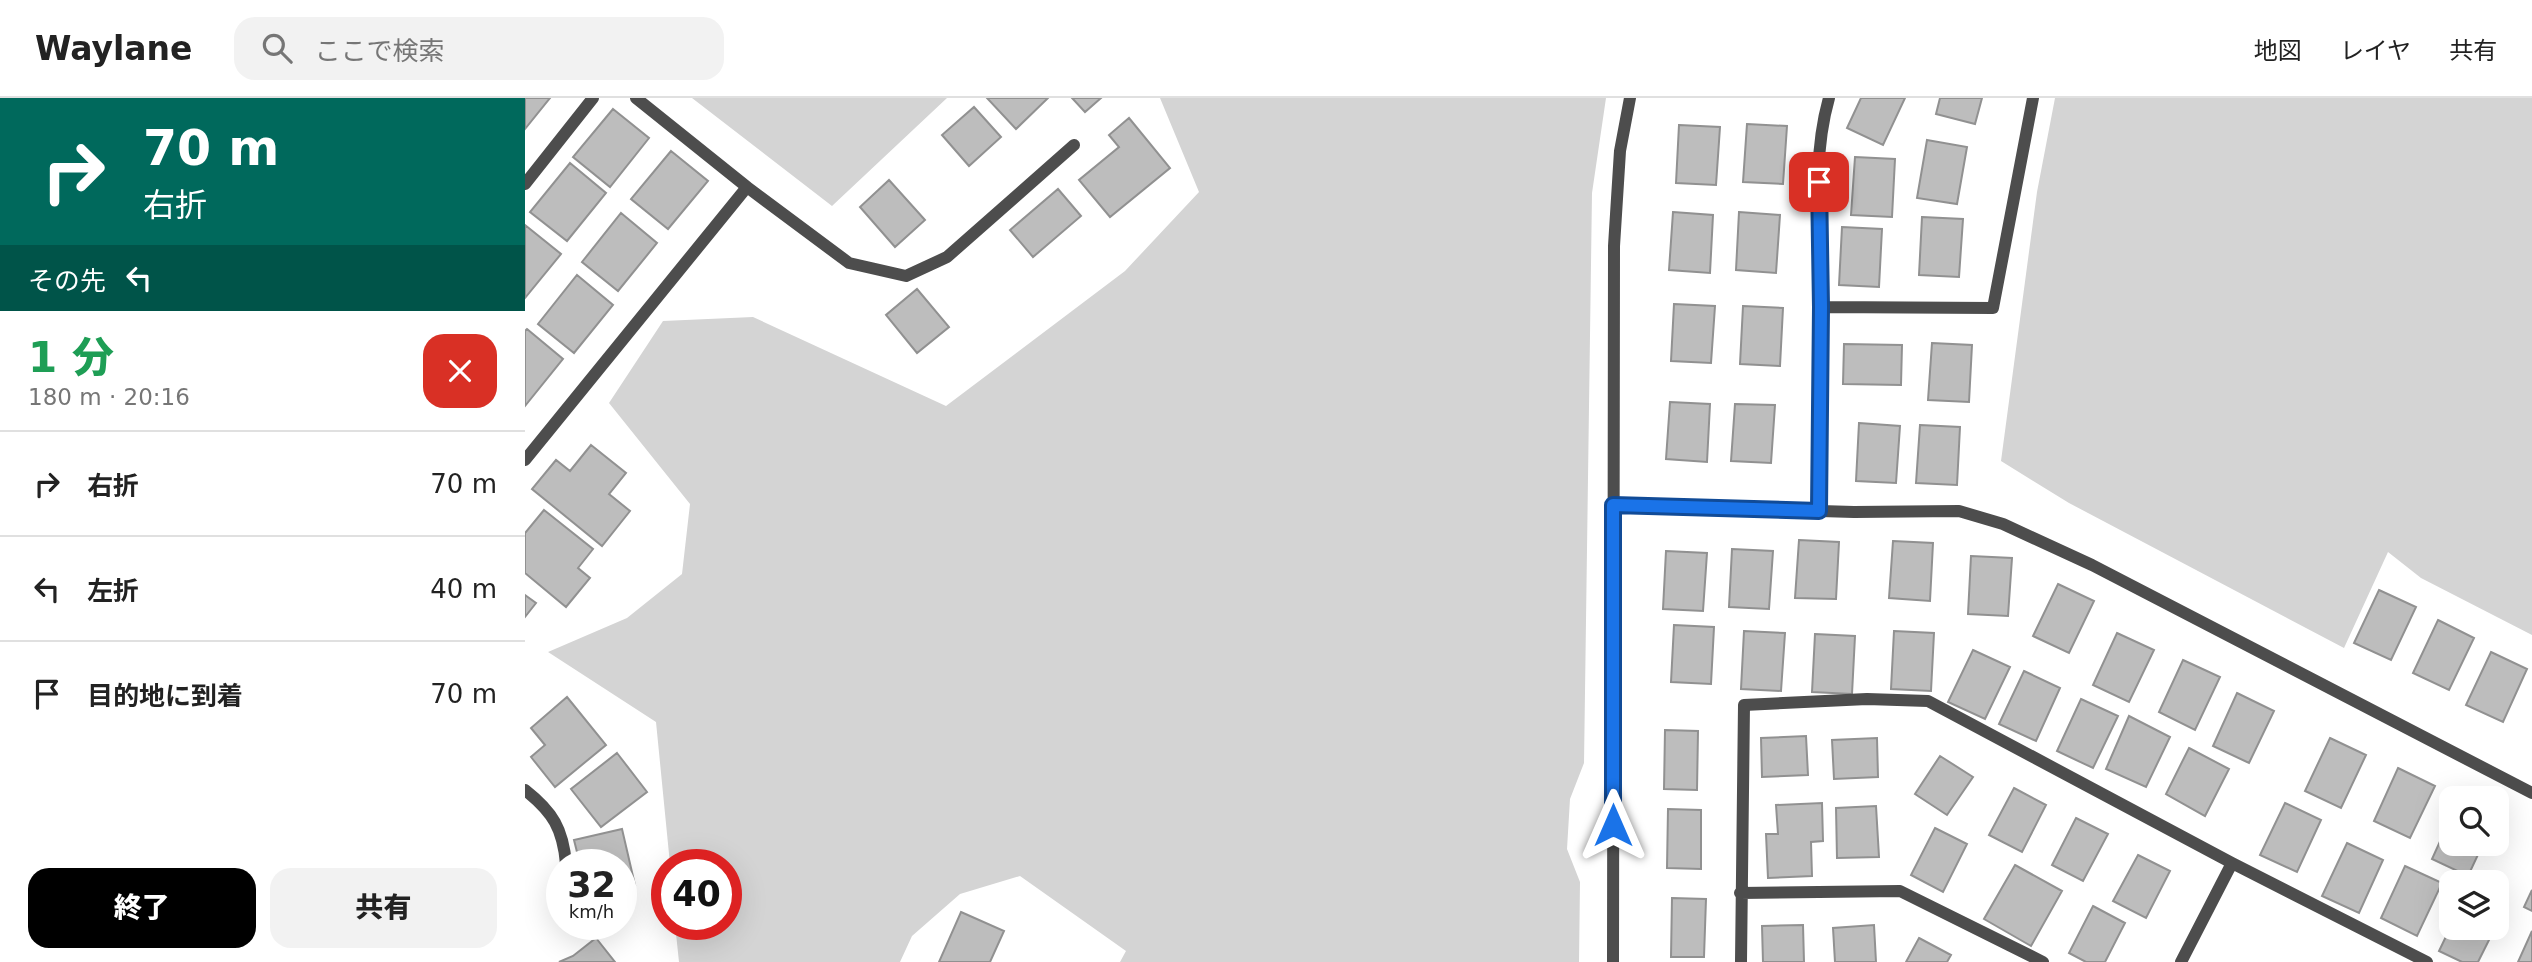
<!DOCTYPE html>
<html lang="ja">
<head>
<meta charset="utf-8">
<style>
	body { margin:0; font-family:"DejaVu Sans","Noto Sans JP",sans-serif; background:#f2f2f2; color:#222; height:100vh; display:flex; flex-direction:column; font-size:26px; white-space:nowrap }
	* { box-sizing:border-box; margin:0 }
	p { font-size:23px; color:#767676 }
	.icon { flex:none; width:38px; height:38px; fill:none; stroke:currentColor; stroke-width:2; stroke-linecap:round; stroke-linejoin:round }
	.map { position:relative; flex:1; overflow:hidden }
	.sheet { display:flex; flex-direction:column; background:#fff; width:525px }
	.sheet>* { flex:none }
	.guide { background:#00695c; color:#fff; overflow:hidden }
	.fabs { position:absolute; left:1914px; top:688px; display:grid; gap:14px }
	.fabs a { display:grid; place-items:center; width:70px; height:70px; border-radius:14px; background:#fff; box-shadow:0 7px 28px #0002; font-size:35px }
	.speed { position:absolute; left:21px; top:751px; display:flex; gap:14px; font-size:35px; font-weight:700; text-align:center }
	.speed>* { display:grid; place-content:center; width:91px; height:91px; border-radius:50%; background:#fff; box-shadow:0 7px 28px #0002; line-height:1 }
	.speed small { font-size:18px; font-weight:400 }
	.speed .limit { border:10px solid #d22; background:#fff; color:#111 }
	.pin { position:absolute; display:grid; place-items:center; width:60px; height:60px; color:#fff; margin:-30px; border-radius:14px; box-shadow:0 4px 10px #0006 }
	.me { position:absolute; width:77px; margin:-38px; rotate:0deg; stroke-linejoin:round; filter:drop-shadow(0 0 5px #0008) }
	.turn { display:flex; align-items:center; gap:24px; height:147px; padding:0 28px; font-size:32px }
	.turn .icon { width:91px; height:91px; stroke-width:2.5 }
	.turn b { display:block; font-size:49px; line-height:60px }
	.then { display:flex; align-items:center; height:66px; padding:0 28px; background:#0003; gap:14px; font-size:26px }
	.round { display:grid; place-items:center; flex:none; width:74px; height:74px; border-radius:21px; background:#f2f2f2 }
	.headline { display:flex; align-items:center; justify-content:space-between; height:119px; padding:0 28px }
	h1 { font-size:42px; font-weight:800; line-height:52px; color:#1e9e55 }
	.button { display:flex; gap:14px; margin-top:auto; padding:14px 28px }
	.button a { flex:1; height:80px; border-radius:21px; background:#000; color:#fff; font-size:28px; font-weight:800; line-height:80px; text-align:center }
	.button a+a { background:#f2f2f2; color:#222 }
	ul { padding:0; list-style:none }
	li { display:flex; align-items:center; gap:21px; height:105px; padding:0 28px; border-top:2px solid #e0e0e0 }
	li div { flex:1 }
	li b { display:block; font-size:26px }
	li em { font-style:normal }
	header { display:flex; align-items:center; gap:42px; box-sizing:border-box; height:98px; padding:0 35px; background:#fff; border-bottom:2px solid #e0e0e0 }
	header strong { font-size:33px }
	nav { display:flex; gap:38px; margin-inline-start:auto; font-size:24px }
	.search { width:490px; height:63px; background:#f2f2f2; display:flex; align-items:center; gap:18px; box-sizing:border-box; padding:0 24px; border-radius:21px; color:#767676; font-size:26px }
	main { display:flex; flex:1; min-height:0 }
	.map>svg:first-child { display:block }
	.green { fill:#d4d4d4 }
	.building { fill:#bdbdbd; stroke:#919191; stroke-width:2 }
	.lines { fill:none; stroke-linecap:round; stroke-linejoin:round }
	.minor { stroke:#4d4d4d; stroke-width:12 }
	.route-casing { stroke:#114b97; stroke-width:18 }
	.route { stroke:#1a73e8; stroke-width:12 }
</style>
</head>
<body>
<header>
<strong>Waylane</strong>
<div class="search"><svg class="icon" aria-label="search" viewBox="0 0 24 24"><circle cx="10" cy="10" r="6"/><path d="M15 15l6 6"/></svg>ここで検索</div>
<nav><a>地図</a><a>レイヤ</a><a>共有</a></nav>
</header>
<main>
<section class="sheet">
<div class="guide">
<div class="turn"><svg class="icon" aria-label="right" viewBox="0 0 24 24"><path d="M7 20v-9h11M14 6l5 5-5 5"/></svg><div><b>70 m</b>右折</div></div>
<div class="then">その先<svg class="icon" aria-label="left" viewBox="0 0 24 24"><path d="M17 20v-9H6M10 6l-5 5 5 5"/></svg></div>
</div>
<div class="headline"><div><h1>1 分</h1><p>180 m · 20:16</p></div><a class="round" style="background:#d93025;color:#fff"><svg class="icon" aria-label="close" viewBox="0 0 24 24"><path d="M6 6l12 12M18 6L6 18"/></svg></a></div>
<ul>
<li><svg class="icon" aria-label="right" viewBox="0 0 24 24"><path d="M7 20v-9h11M14 6l5 5-5 5"/></svg><div><b>右折</b></div><em>70 m</em></li>
<li><svg class="icon" aria-label="left" viewBox="0 0 24 24"><path d="M17 20v-9H6M10 6l-5 5 5 5"/></svg><div><b>左折</b></div><em>40 m</em></li>
<li><svg class="icon" aria-label="arrive" viewBox="0 0 24 24"><path d="M6 21V4h12l-3 4 3 4H6"/></svg><div><b>目的地に到着</b></div><em>70 m</em></li>
</ul>
<div class="button"><a>終了</a><a>共有</a></div>
</section>
<div class="map">
<svg width="2007" height="864" viewBox="0 0 2007 864">
	<rect width="100%" height="100%" fill="#fff"/>
	<path class="green" d="M167,0H422L307,108Z
		M635,0H1081L1067,95L1059,665L1045,701L1042,751L1055,784L1054,864H595L601,853L495,778L435,796L387,838L375,864H154L150,826H201V766H145L131,624L23,554L102,520L157,476L165,406L84,305L138,223L228,219L421,308L600,173L674,94Z
		M1530,0H2007V537L1896,480L1863,454L1819,550L1544,405L1476,363L1512,94Z"/>
	<path class="building" d="M0,0H25L0,31Z
		M462,0H523L491,31Z
		M547,0H576L560,14Z
		M1336,0H1380L1358,47L1322,30Z
		M1415,0H1457L1450,26L1411,16Z
		M449,9L476,39L444,68L417,37Z
		M88,11L124,40L85,89L48,59Z
		M604,20L645,70L585,119L554,82L594,49L584,37Z
		M1222,26L1262,28L1258,86L1218,84Z
		M1154,27L1195,29L1191,87L1151,85Z
		M1402,42L1442,49L1432,106L1392,100Z
		M146,53L183,83L143,131L106,101Z
		M1330,59L1370,61L1367,119L1326,117Z
		M45,65L81,95L42,143L5,114Z
		M364,82L400,122L370,149L335,109Z
		M533,91L556,118L508,159L485,132Z
		M1148,114L1188,117L1185,175L1144,172Z
		M1214,114L1255,117L1251,175L1211,172Z
		M96,115L132,145L93,193L57,164Z
		M1397,119L1438,121L1434,179L1394,177Z
		M0,127L36,156L0,200Z
		M1317,129L1357,131L1354,189L1314,187Z
		M52,177L88,207L49,255L13,226Z
		M392,191L424,229L392,255L361,217Z
		M1149,206L1190,208L1186,265L1146,263Z
		M1218,208L1258,210L1255,268L1215,266Z
		M2,231L38,261L0,308V233Z
		M1407,245L1447,247L1444,304L1403,302Z
		M1319,246L1377,247L1376,287L1318,286Z
		M1145,304L1185,306L1182,364L1141,361Z
		M1210,306L1250,307L1246,365L1206,363Z
		M1334,325L1375,328L1371,385L1331,383Z
		M1395,327L1435,329L1432,387L1391,385Z
		M66,347L101,375L84,396L105,413L77,448L7,391L31,362L45,373Z
		M19,412L68,451L53,470L65,480L41,509L0,475V435Z
		M1274,442L1314,444L1311,501L1270,500Z
		M1368,443L1408,445L1405,503L1364,500Z
		M1207,451L1248,453L1244,511L1204,509Z
		M1141,453L1182,455L1178,513L1138,511Z
		M1446,458L1487,460L1483,518L1443,516Z
		M1533,486L1569,503L1544,555L1508,538Z
		M1854,492L1891,509L1866,562L1829,545Z
		M0,497L11,505L0,519Z
		M1913,522L1949,540L1924,592L1888,575Z
		M1149,527L1189,529L1186,586L1146,584Z
		M1219,533L1260,535L1256,593L1216,591Z
		M1369,533L1409,535L1406,593L1366,591Z
		M1592,535L1629,552L1604,604L1568,587Z
		M1290,536L1330,538L1327,596L1287,594Z
		M1448,552L1485,569L1460,621L1423,604Z
		M1966,554L2002,571L1978,624L1941,607Z
		M1658,562L1695,579L1670,632L1634,614Z
		M1499,573L1535,590L1511,643L1474,626Z
		M1712,595L1749,613L1724,665L1688,648Z
		M42,599L81,647L30,689L6,659L20,647L6,630Z
		M1556,601L1593,618L1568,670L1532,653Z
		M1604,618L1645,639L1621,689L1581,671Z
		M1140,632L1173,633L1172,692L1139,691Z
		M1281,638L1283,677L1237,679L1236,640Z
		M1352,640L1353,679L1309,681L1307,642Z
		M1805,640L1841,657L1816,710L1780,693Z
		M1664,650L1704,671L1680,718L1641,696Z
		M92,655L122,694L76,729L46,691Z
		M1415,658L1448,679L1422,717L1390,696Z
		M1873,670L1910,688L1885,740L1849,723Z
		M1489,690L1521,707L1497,754L1464,737Z
		M1297,705L1298,743L1286,744L1287,778L1243,780L1241,736H1253L1251,707Z
		M1760,705L1796,722L1772,774L1735,757Z
		M1351,708L1354,759L1312,760L1311,710Z
		M1143,711L1176,712V771L1142,770Z
		M1927,717V746H1958L1943,778L1907,761Z
		M1551,720L1583,736L1558,783L1527,767Z
		M1410,730L1442,746L1418,794L1386,777Z
		M97,731L110,787L96,791V766H55L49,742Z
		M1822,745L1858,762L1834,815L1797,798Z
		M1613,757L1645,773L1621,820L1588,803Z
		M1490,767L1537,793L1506,848L1459,821Z
		M1880,768L1917,785L1892,838L1856,820Z
		M2007,792V813L1999,809Z
		M1147,800L1181,801L1179,859H1146Z
		M1568,808L1600,825L1580,864H1561L1544,855Z
		M436,814L479,833L465,864H414Z
		M1927,826V830H1970L1953,864H1937L1914,853Z
		M1278,827L1279,864H1238L1237,828Z
		M1349,827L1351,864H1310L1308,830Z
		M2007,833V864H1993Z
		M71,840L90,864H34L48,858Z
		M1394,840L1426,857L1422,864H1381Z"/>
	<g class="lines">
		<path class="minor" d="M111,0L222,89L324,165L381,178L422,159L549,47
			M0,86L68,0
			M1296,209L1468,210L1508,0
			M0,362L222,89
			M1088,407L1329,414L1434,413L1478,426L1567,467L2007,695
			M1294,413C1294,345 1297,277 1296,209C1296,141 1285,66 1304,0
			M0,692C28,714 38,731 41,766
			M1215,795L1375,793L1518,864
			M1088,864L1089,148L1095,53L1105,0
			M1216,864L1219,607L1342,601L1403,603L1707,765L1902,864
			M1656,864L1707,765"/>
	</g>
	<g class="lines">
		<g class="route-casing">
			<path id="route" d="M1088,727V407L1294,413L1296,209L1294,84"/>
		</g>
		<use href="#route" class="route"/>
	</g>
</svg>
<div class="fabs">
<a><svg class="icon" aria-label="search" viewBox="0 0 24 24"><circle cx="10" cy="10" r="6"/><path d="M15 15l6 6"/></svg></a>
<a><svg class="icon" aria-label="layers" viewBox="0 0 24 24"><path d="M12 4l9 5-9 5-9-5zM3 14l9 5 9-5"/></svg></a>
</div>
<div class="speed"><div>32<small>km/h</small></div><div class="limit">40</div></div>
<div class="pin" style="left:1294px;top:84px;background:#d93025"><svg class="icon" aria-label="arrive" viewBox="0 0 24 24"><path d="M6 21V4h12l-3 4 3 4H6"/></svg></div>
<svg class="me" style="left:1088px;top:727px" viewBox="-20 -20 40 40"><path d="M0-17L14 15 0 8-14 15z" fill="#1a73e8" stroke="#fff" stroke-width="4"/></svg>
</div>
</main>
</body>
</html>
